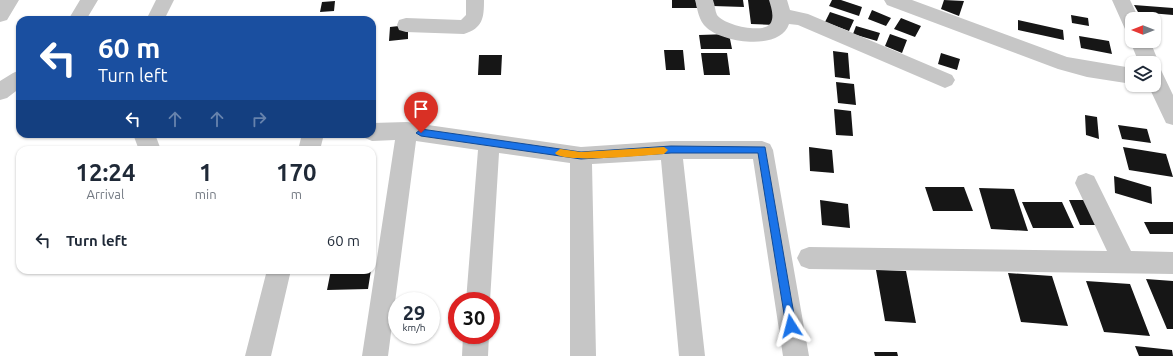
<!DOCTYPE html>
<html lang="en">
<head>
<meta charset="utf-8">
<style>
	body { margin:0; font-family:Ubuntu,sans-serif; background:#f6f6f7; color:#1f2937; height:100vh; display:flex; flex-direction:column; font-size:15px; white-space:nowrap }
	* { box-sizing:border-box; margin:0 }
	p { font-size:13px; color:#747a83 }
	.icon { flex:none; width:22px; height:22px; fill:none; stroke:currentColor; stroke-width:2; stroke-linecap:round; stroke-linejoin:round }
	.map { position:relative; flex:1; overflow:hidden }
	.details { position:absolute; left:16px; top:146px; width:360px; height:128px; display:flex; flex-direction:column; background:#fff; border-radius:12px; box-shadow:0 1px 3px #0004 }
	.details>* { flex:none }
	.banner { position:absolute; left:16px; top:16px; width:360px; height:122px; border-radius:12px; box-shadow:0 1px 3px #0004; background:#1a4fa0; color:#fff; overflow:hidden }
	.needle { width:26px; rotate:270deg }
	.buttons { position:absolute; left:1125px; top:12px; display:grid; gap:8px }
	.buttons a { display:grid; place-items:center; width:36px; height:36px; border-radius:8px; background:#fff; box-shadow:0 1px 3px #0004; font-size:20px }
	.speed { position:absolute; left:388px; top:292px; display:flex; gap:8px; font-size:20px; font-weight:700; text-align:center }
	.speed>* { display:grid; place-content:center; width:52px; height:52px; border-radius:50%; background:#fff; box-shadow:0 1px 3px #0004; line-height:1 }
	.speed small { font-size:10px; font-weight:400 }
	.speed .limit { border:6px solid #d22; background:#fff; color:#111 }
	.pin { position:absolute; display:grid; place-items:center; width:34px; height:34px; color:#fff; margin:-41px -17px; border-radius:50% 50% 50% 0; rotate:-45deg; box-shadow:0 0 4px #0007 }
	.pin .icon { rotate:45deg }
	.me { position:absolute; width:44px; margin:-22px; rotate:351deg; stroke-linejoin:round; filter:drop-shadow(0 0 3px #0008) }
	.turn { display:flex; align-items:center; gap:14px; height:84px; padding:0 16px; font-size:18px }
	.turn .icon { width:52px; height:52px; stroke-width:2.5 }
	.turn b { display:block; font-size:28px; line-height:34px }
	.lanes { display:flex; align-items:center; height:38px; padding:0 16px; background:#0003; justify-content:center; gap:20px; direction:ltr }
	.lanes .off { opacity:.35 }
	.eta { display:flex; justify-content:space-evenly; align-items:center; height:68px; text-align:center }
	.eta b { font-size:24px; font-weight:700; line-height:28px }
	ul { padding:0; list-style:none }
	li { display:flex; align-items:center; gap:12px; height:52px; padding:0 16px }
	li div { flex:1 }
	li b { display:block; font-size:15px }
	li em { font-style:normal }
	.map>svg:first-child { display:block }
	.building { fill:#161616 }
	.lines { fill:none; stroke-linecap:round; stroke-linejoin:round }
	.street { fill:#c6c6c6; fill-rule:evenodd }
	.route { fill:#1a73e8; stroke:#114b97 }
	.slow { fill:#f59e0b }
</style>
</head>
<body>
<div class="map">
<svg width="1173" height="356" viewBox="0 0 1173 356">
	<rect width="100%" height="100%" fill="#fff"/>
	<path class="building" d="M672,0H696L697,8H672Z
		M713,0H743L744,7L713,6Z
		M748,0H772L775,25L751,24Z
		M832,0H841L862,7L859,16L829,6Z
		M944,0L964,1L959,16L941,9Z
		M335,1L334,11L320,12L322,2Z
		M1134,5L1173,8V15L1138,12Z
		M872,10L891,18L886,26L868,19Z
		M830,12L854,20L849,31L825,22Z
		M1071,15L1088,18L1089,26L1072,23Z
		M901,18L921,26L915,37L894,29Z
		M1018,20L1063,30L1064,40L1018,30Z
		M408,25V39L389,41L390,27Z
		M856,26L880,33L877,41L853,34Z
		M729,34L732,49H701L699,35Z
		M890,34L907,40L902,53L885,46Z
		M1079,36L1109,41L1112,54L1081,48Z
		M664,50H683L685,70H666Z
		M833,51L848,53L850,79L835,77Z
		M701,53H727L730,75H704Z
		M941,53L960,59L957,70L938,64Z
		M479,55H502L501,75H478Z
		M836,82L854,84L856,105L838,103Z
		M834,109L851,111L853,136L836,135Z
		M1085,115L1097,117L1099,139L1086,135Z
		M1118,125L1147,129L1151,143L1122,139Z
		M809,147L832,150L834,173L810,171Z
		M1123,147L1166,154L1173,177L1129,170Z
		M1114,176L1151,187L1152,204L1115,193Z
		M925,187H964L973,211H933Z
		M979,188L1014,189L1028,231L991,229Z
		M820,200L848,204L850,228L822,225Z
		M1069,200H1088L1100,225H1080Z
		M1022,202H1062L1074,228H1033Z
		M1144,222H1173V234H1150Z
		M331,270H371L368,289L327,290Z
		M876,270L906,271L916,323L885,321Z
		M1008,273L1052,276L1068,326L1021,322Z
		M1146,279L1173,281V329H1167Z
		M1086,281L1130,284L1150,336L1104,332Z
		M1135,346L1172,350L1173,356H1139Z
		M874,352H897L898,356H875Z"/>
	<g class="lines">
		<path class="street" d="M19,0L7,20L0,22V0Z
			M80,0H98L86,20H68Z
			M156,0H174L164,20H146Z
			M466,0H484C484,18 483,28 464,34L406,32L399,30L397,25L399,20L406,18L461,20L466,15Z
			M695,0H713C715,5 715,11 717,15C724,25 762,34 770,24C775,17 771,7 769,0H787L790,10L808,14L952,75L955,80L952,85L945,88L798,25L789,24C780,51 724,43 707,28C698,20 698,10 695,0Z
			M884,0H912L1067,57L1132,68V84L1087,77L1058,69L887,5Z
			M1112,0H1130L1139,19H1132V31L1125,29Z
			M1132,38V41H1150L1159,63L1156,68L1161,70L1173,95V125L1166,123L1148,85H1154V63H1139L1130,41Z
			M20,70V88L7,98L0,100V81L13,73Z
			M407,122L581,147L671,141H762L770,144L773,150L809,356H783L753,159H683L705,356H679L661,160L592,164L596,356H570V163L499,153L490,301H466L478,150L416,141L388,356H362L395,140L372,141L365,138L362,134H372V123Z
			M133,134H155L161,150H139Z
			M302,134H324L320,150H298Z
			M1086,173L1094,176L1131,251L1173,252V274L809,269L801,266L797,258L801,250L809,247L1107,251L1075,183L1078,176Z
			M267,270H291L271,356H245Z
			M463,335H489L488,356H462Z"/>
	</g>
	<path class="route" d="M421,129L581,152L671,146L765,147L796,326L794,330L791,332L787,330L786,326L758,153H671L581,159L421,136L416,133Z"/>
	<path class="slow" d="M664,147L668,150L664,154C647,155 562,164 555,153L560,149L581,152Z"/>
</svg>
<div class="buttons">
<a><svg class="needle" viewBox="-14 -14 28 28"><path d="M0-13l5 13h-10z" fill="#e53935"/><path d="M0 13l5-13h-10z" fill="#747a83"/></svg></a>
<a><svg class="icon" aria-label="layers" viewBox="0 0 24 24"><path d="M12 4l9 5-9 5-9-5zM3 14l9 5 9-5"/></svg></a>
</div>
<div class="speed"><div>29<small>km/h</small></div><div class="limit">30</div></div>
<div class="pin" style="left:421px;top:133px;background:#d93025"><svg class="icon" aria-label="arrive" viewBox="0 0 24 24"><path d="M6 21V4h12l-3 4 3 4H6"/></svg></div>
<svg class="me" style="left:791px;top:326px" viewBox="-20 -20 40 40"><path d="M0-17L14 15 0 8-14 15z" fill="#1a73e8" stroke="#fff" stroke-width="4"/></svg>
<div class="banner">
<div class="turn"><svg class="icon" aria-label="left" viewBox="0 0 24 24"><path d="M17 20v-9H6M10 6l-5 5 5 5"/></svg><div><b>60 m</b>Turn left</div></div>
<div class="lanes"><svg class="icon" aria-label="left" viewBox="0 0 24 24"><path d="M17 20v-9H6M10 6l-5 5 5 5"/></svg><svg class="icon off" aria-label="ahead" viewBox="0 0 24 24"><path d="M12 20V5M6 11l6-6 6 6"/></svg><svg class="icon off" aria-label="ahead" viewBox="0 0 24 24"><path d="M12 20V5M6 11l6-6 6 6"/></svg><svg class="icon off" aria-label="right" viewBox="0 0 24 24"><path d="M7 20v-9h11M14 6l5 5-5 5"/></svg></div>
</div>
<section class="details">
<div class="eta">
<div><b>12:24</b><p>Arrival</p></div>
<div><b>1</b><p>min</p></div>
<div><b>170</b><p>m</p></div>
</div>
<ul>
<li><svg class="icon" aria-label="left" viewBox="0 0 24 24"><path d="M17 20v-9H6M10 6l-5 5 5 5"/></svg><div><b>Turn left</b></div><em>60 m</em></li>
</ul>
</section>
</div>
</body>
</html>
